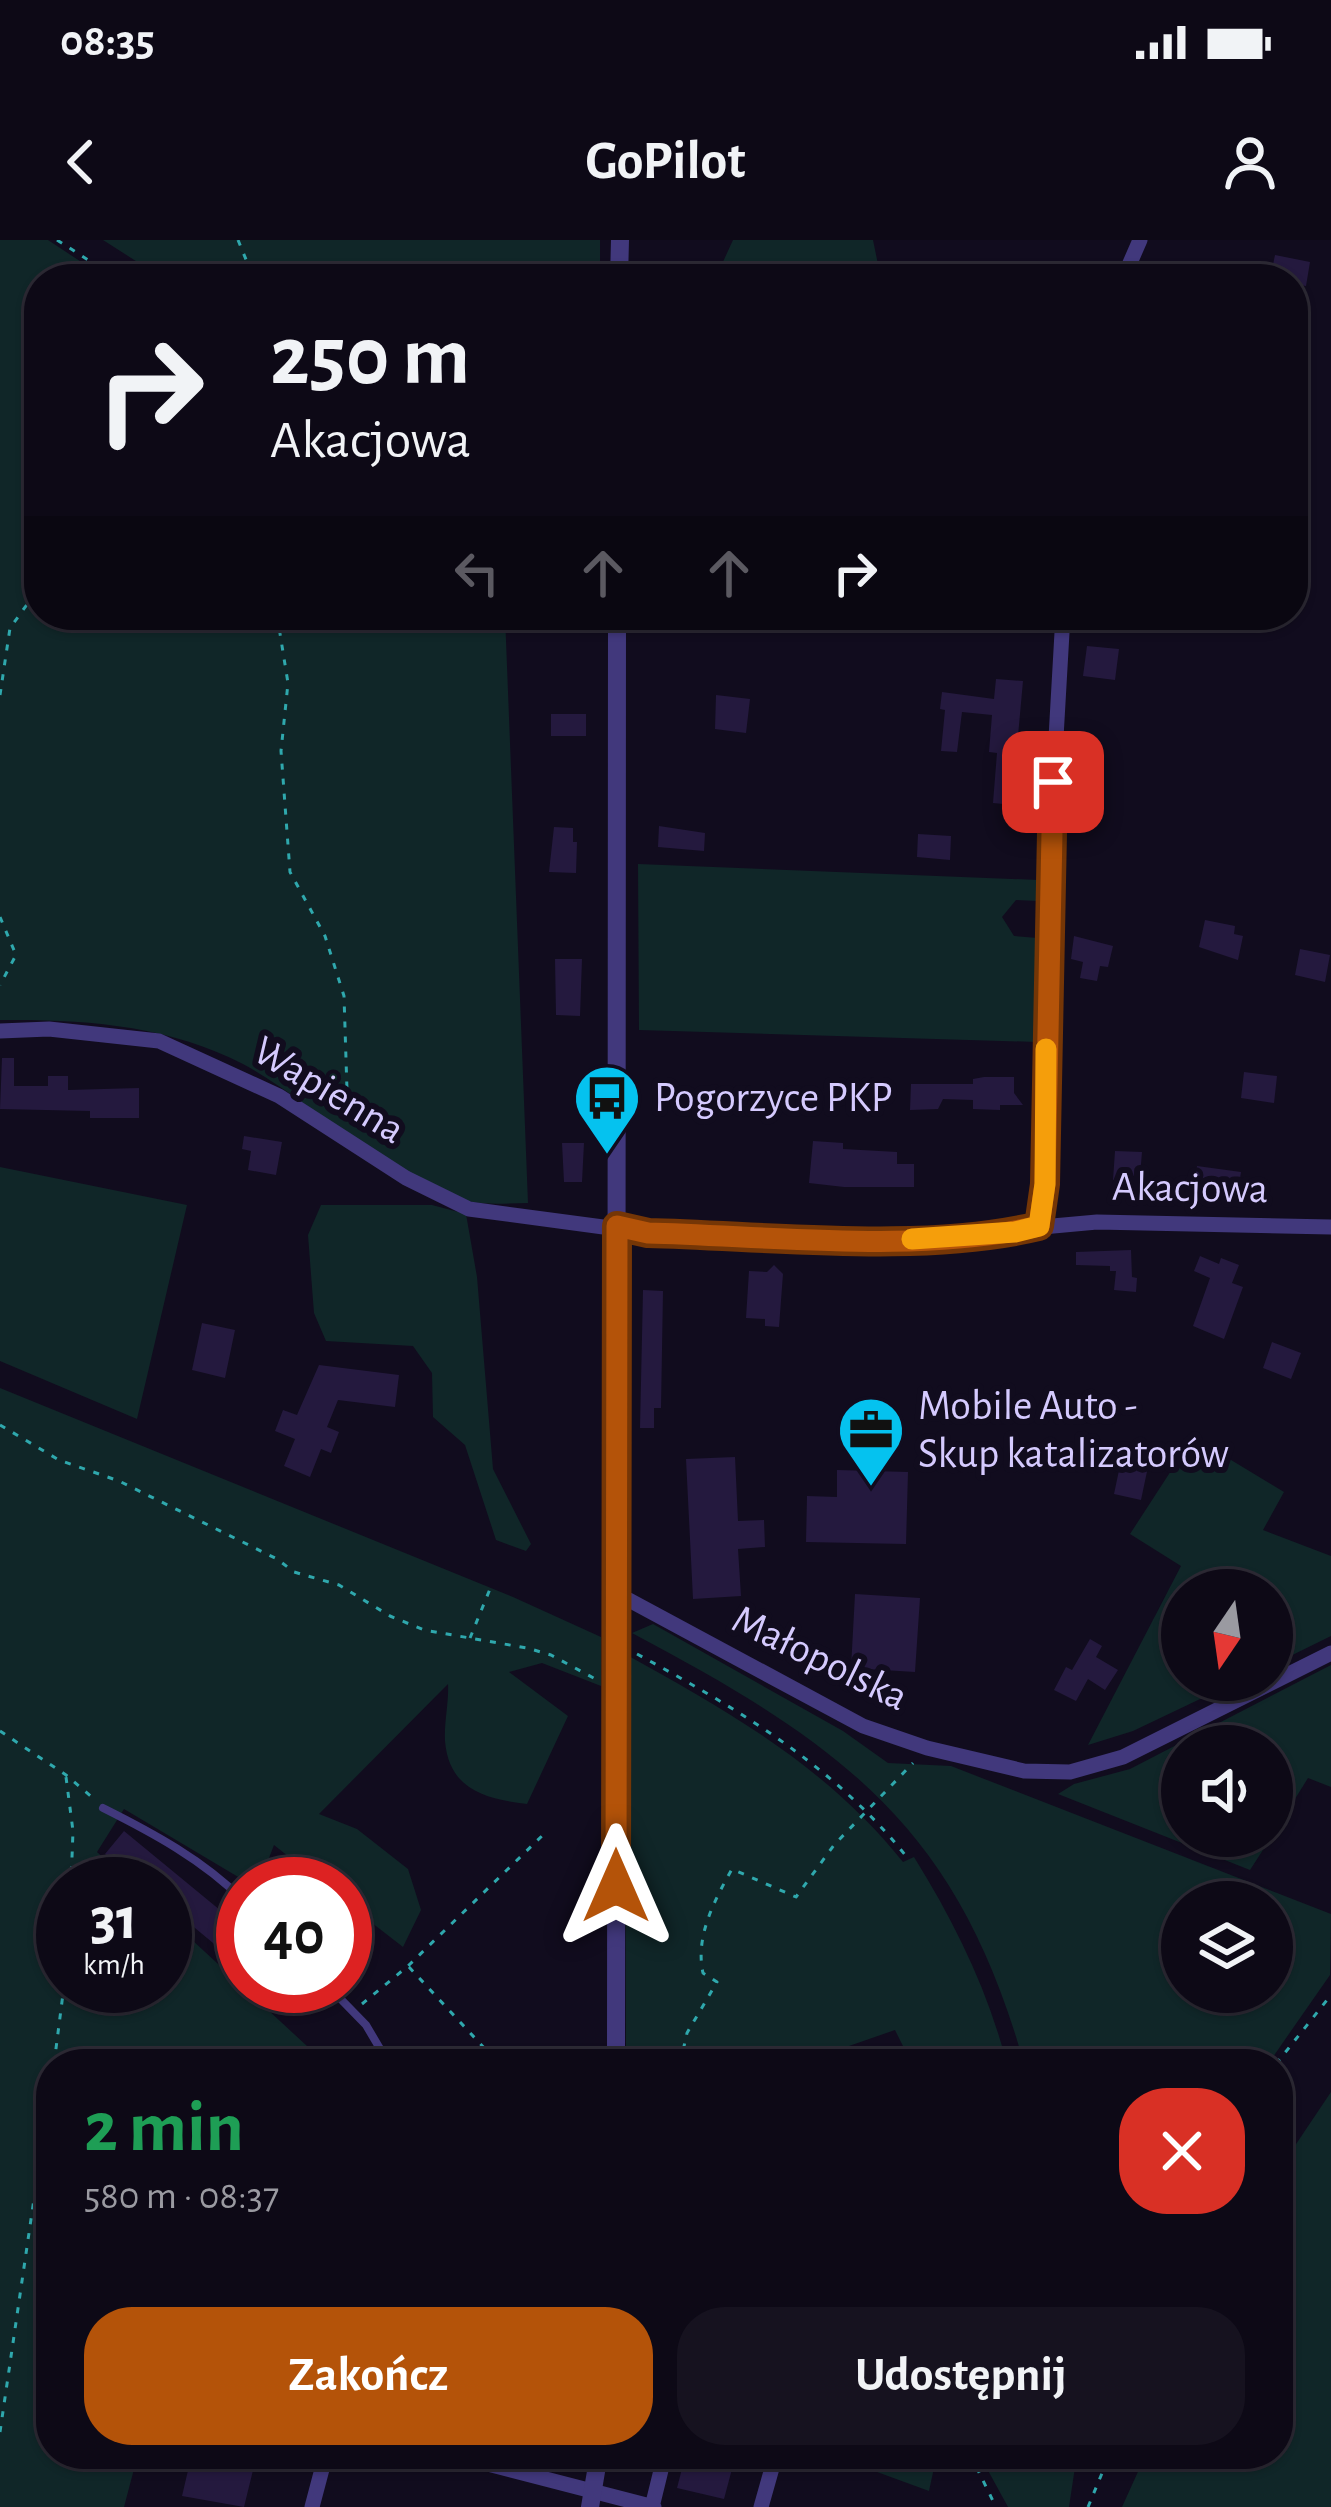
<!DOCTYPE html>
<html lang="pl">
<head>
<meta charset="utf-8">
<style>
	body { margin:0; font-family:"Alegreya Sans",sans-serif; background:#16121f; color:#f1f3f6; height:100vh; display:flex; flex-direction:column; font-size:45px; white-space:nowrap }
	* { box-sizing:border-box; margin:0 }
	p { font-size:39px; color:#9a9aa1 }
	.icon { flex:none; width:66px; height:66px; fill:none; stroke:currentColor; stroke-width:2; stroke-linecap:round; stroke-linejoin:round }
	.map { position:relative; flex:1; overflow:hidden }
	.panel { position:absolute; left:36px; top:1809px; width:1257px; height:420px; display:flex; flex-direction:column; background:#0d0916; border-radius:48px; box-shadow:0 3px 9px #0004,0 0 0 3px #2d2a35 }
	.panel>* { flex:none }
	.guide { position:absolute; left:24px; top:24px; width:1284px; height:366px; border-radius:48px; box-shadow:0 3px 9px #0004,0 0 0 3px #2d2a35; background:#0d0916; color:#f1f3f6; overflow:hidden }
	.needle { width:78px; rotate:193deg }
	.fabs { position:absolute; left:1161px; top:1329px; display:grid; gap:24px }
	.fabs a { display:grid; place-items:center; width:132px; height:132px; border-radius:50%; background:#0d0916; box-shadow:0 3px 9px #0004,0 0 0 3px #2d2a35; font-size:60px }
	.speed { position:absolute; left:36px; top:1617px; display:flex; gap:24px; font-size:60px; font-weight:700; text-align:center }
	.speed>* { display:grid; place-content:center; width:156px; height:156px; border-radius:50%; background:#0d0916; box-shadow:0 3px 9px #0004,0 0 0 3px #2d2a35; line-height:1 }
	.speed small { font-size:30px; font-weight:400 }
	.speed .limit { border:18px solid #d22; background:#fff; color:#111 }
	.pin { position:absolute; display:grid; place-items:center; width:102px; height:102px; color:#fff; margin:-51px; border-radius:24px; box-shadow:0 6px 18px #0006 }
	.me { position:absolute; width:132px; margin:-66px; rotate:0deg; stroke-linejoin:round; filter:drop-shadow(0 0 9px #0008) }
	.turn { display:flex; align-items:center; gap:42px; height:252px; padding:0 48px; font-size:54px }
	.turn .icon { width:156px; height:156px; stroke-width:2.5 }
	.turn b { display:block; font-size:84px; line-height:102px }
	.lanes { display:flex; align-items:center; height:114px; padding:0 48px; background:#0003; justify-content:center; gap:60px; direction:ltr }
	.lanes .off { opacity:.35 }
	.round { display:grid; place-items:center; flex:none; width:126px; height:126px; border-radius:48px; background:#16121f }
	.headline { display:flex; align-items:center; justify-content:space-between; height:204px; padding:0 48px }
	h1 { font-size:72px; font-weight:600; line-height:90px; color:#1e9e55 }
	.primary-button { display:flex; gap:24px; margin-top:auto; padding:24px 48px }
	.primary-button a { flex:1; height:138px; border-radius:48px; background:#b45309; color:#fff; font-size:48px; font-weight:600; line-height:138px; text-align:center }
	.primary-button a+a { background:#16121f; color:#f1f3f6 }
	.status { display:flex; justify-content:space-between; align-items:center; height:84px; padding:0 60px; background:#0d0916; direction:ltr }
	.status svg { height:33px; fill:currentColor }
	header { display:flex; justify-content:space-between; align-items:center; height:156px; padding:0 48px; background:#0d0916; font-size:54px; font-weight:600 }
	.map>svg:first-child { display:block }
	.green { fill:#102628; fill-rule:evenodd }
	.building { fill:#24193e }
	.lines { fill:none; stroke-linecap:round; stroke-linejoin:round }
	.path { stroke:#2fa8ad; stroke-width:3; stroke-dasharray:6 9; stroke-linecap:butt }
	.service { stroke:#41387c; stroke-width:8 }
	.minor { stroke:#41387c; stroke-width:15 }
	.tertiary { stroke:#41387c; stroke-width:18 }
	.route-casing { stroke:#753606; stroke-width:30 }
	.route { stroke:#b45309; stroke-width:21 }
	.slow { stroke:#f59e0b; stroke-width:21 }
	.labels { text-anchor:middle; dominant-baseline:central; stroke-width:12; stroke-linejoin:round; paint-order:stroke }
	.street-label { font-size:42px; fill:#d5cafe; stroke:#110c1e }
	.poi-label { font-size:42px; fill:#d5cafe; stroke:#110c1e; text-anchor:start }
</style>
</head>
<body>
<div class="status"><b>08:35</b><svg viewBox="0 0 49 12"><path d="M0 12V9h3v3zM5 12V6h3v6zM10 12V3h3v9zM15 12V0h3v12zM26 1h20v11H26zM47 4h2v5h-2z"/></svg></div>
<header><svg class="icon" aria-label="back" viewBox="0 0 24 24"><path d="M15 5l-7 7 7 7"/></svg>GoPilot<svg class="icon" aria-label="person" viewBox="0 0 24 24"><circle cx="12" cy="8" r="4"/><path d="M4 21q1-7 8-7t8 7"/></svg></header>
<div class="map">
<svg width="1331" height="2267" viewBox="0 0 1331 2267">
	<rect width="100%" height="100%" fill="#110c1e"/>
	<path class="green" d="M0,0H48L107,39H39V375H505L528,963C510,963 490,965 473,962C410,952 305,857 243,824C168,785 83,779 0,780Z
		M103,0H600V39H164Z
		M733,0H873L881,39H721L722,24Z
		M638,624L1038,640V661L1016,660L1002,677L1014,696L1038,698L1037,802L639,790Z
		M0,927L187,965L137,1179L0,1121Z
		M321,965H432L466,974L477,1037L493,1229L531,1304L526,1311L496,1300L465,1205L433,1177L432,1133L413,1106L326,1101L314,1073L308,995Z
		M0,1148L513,1357L601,1397V1446L542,1423L509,1432L568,1476L527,1564C486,1559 449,1550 445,1501C444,1482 449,1462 448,1444L319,1574L357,1589L408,1629L421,1670L403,1707L345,1662V1644H323L274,1605L259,1644H250L124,1569L97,1612L132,1644H63V1746H165V1675L307,1806L257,1824H51V2214H138L124,2267H0Z
		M1193,1197L1284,1252L1263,1290L1331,1316V1396L1272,1425V1350H1182V1440H1240L1133,1491L1088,1505L1181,1326L1130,1294Z
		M653,1384L843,1491L888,1523L951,1526L1331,1674L1330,1735L1268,1824H1024C958,1586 841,1504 632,1393ZM1182,1662H1272V1752H1182Z
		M625,1414C730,1472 827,1527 903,1622L914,1617C955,1683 987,1748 1007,1824H912L895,1790L849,1806L827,1824H626Z
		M1331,1425V1547L1308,1538L1272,1596V1506H1182V1596H1272L1250,1630L1058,1554L1074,1544L1130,1529Z
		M1331,1852V2267H1122L1146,2214H1278V1931Z
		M828,2214H937L929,2251Z
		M979,2214H1077L1069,2267H1008Z"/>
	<path class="building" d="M1275,15L1310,22L1306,46L1293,44V39H1270Z
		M1087,406L1119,409L1115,440L1083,436Z
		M996,439L1023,441L1014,540L1026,541L1024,566L993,563L997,513L989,512L992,475L962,472L957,512L941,511L945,470L940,469L942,452L994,459Z
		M716,455L750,459L746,493L715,489Z
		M551,474H586V496H551Z
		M659,586L705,593L704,611L658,607Z
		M554,587L573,588V602H577L576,633L549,632Z
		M918,594L951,596L950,620L917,617Z
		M1205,680L1235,686L1234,694L1243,696L1238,720L1199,707Z
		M1074,696L1113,706L1108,727L1100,726L1097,741L1080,738L1083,722L1071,719Z
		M1300,709L1330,715L1325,742L1295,735Z
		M555,719H582L580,776L556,775Z
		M2,818H14V846H48V836H68V850L139,848V878H90V871L0,869Z
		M1244,832L1277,836L1274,863L1241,858Z
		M984,837H1014V853L1023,865H1000V870L973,869V860L943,859L938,869L910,870L911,844H973V839Z
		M244,896L282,902L276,935L248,930L251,911L242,909Z
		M813,901L843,903V909L897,912V924H914V947H844L809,943Z
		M562,903H584L582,942H564Z
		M1115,911L1142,912L1140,936H1131V941L1113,940Z
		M1197,926L1241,932L1237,957L1193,952Z
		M1131,1010L1132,1037L1137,1038L1136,1052L1114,1050L1116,1031H1110V1026L1076,1025V1012Z
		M1200,1016L1219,1024L1221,1018L1239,1025L1232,1043L1243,1047L1224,1099L1193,1086L1210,1038L1194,1031Z
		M774,1025L783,1034L779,1087L765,1086V1079L746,1078L749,1031L767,1032Z
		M643,1050L663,1051L661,1168H654V1188H640Z
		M202,1083L235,1090L225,1138L192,1130Z
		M1272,1102L1301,1113L1291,1139L1263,1128Z
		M319,1125L399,1135L395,1167L338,1160L327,1187L339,1192L331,1213L321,1209L310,1237L284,1226L295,1199L275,1191L283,1170L297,1175Z
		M1122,1216L1149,1222L1141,1260L1114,1254Z
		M735,1217L738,1281L764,1280L765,1307L738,1309L741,1356L693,1359L686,1219Z
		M837,1230L908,1232L906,1304L806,1302L807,1256L837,1257Z
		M855,1354L920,1358L915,1432L851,1428Z
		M1090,1399L1102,1406L1096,1417L1118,1430L1105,1450L1088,1439L1076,1461L1054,1450L1066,1427L1072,1430Z
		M124,1591L243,1689V1728L165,1663V1644H141L105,1614Z
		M229,2214H257L244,2267L182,2256L190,2222L225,2230Z
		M685,2217L732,2229L724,2259L677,2248Z"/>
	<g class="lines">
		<path class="path" d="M57,0L118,39
			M238,0L254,39
			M277,375L288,443L281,511L290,632L325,696L344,756L348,882
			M0,455L10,388L39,348
			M0,677L16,715L0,745
			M0,1185L59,1220L119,1241L277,1319L294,1332L339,1345L390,1376L424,1390L527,1408L551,1415L599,1441
			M470,1398L490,1349
			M637,1414C738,1469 833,1525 906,1616
			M0,1491L66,1535L93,1558
			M66,1537L73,1591L71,1644
			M409,1727L499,1824
			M362,1764L408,1726L545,1593
			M54,1824L64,1746
			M680,1824L687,1793L717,1742L703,1733C695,1697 714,1661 732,1629L796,1657L834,1605L913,1523
			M1276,1824L1331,1755
			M0,2192L51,1842
			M970,2214L996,2267
			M1088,2267L1110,2214"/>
		<path class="service" d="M103,1568C153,1593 203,1620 243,1660
			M328,1746L366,1785L389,1824"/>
		<path class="minor" d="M1123,39L1140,0
			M0,791L49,789L159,801L279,856L406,938L469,969L648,993L900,1000L1097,982L1331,987
			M1039,986L1045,944L1048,638L1063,375
			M616,1360H629L863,1486L927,1508L1024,1531L1070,1532L1123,1517L1331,1413
			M449,2214L654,2267
			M312,2267L326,2214
			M652,2267L665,2214
			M761,2267L776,2214"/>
		<path class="tertiary" d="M619,39L620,0
			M616,1824L617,375
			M590,2267L599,2214"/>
	</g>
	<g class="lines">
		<g class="route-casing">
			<path id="route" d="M616,1646L617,986L648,993C770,996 921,1014 1039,986L1045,944L1053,542"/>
		</g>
		<use href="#route" class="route"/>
		<path class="slow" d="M912,999L1015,992L1039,986L1045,944L1046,809"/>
	</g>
	<defs>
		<g id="bus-pin" transform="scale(3.45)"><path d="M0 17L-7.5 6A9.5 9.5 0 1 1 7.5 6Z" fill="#05c2ef" stroke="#110c1e"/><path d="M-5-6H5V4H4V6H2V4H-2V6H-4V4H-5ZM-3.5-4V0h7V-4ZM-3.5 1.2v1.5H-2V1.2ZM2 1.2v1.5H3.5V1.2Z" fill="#111"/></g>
		<g id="office-pin" transform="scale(3.45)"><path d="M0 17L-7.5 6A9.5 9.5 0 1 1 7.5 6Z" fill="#05c2ef" stroke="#110c1e"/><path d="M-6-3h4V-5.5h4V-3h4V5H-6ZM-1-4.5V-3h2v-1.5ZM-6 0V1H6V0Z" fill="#111"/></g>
	</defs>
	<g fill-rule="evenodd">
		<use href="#bus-pin" x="607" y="858"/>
		<use href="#office-pin" x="871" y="1190"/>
	</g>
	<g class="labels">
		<g class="street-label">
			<text transform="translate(329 850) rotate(31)">Wapienna</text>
			<text transform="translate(1190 948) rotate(1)">Akacjowa</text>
			<text transform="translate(820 1418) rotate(26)">Małopolska</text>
		</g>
		<g class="poi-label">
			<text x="654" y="858">Pogorzyce PKP</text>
			<text x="918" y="1166">Mobile Auto -<tspan x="918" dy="48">Skup katalizatorów</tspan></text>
		</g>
	</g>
</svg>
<div class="fabs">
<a><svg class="needle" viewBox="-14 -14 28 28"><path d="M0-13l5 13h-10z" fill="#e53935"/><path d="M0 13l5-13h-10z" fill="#9a9aa1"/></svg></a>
<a><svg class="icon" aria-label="sound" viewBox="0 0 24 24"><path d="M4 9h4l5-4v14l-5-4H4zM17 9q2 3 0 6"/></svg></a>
<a><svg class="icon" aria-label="layers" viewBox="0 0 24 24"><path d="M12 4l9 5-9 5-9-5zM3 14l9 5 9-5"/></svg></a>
</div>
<div class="speed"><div>31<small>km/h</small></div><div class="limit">40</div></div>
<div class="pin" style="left:1053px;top:542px;background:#d93025"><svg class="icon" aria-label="arrive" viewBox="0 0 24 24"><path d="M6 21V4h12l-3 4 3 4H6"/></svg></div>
<svg class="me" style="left:616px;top:1646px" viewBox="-20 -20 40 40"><path d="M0-17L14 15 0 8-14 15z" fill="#b45309" stroke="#fff" stroke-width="4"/></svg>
<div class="guide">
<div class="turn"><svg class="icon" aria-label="right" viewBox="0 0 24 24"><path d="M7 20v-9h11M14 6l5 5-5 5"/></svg><div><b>250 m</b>Akacjowa</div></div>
<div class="lanes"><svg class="icon off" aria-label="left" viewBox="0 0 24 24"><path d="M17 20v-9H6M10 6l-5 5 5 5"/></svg><svg class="icon off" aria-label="ahead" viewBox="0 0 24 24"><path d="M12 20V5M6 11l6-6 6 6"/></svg><svg class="icon off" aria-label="ahead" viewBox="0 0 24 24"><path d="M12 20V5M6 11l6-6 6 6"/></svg><svg class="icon" aria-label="right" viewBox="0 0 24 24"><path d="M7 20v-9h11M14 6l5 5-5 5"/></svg></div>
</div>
<section class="panel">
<div class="headline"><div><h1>2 min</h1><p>580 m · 08:37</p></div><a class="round" style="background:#d93025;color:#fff"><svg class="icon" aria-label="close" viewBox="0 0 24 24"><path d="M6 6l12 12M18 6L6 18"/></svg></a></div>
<div class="primary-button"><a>Zakończ</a><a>Udostępnij</a></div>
</section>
</div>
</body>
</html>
